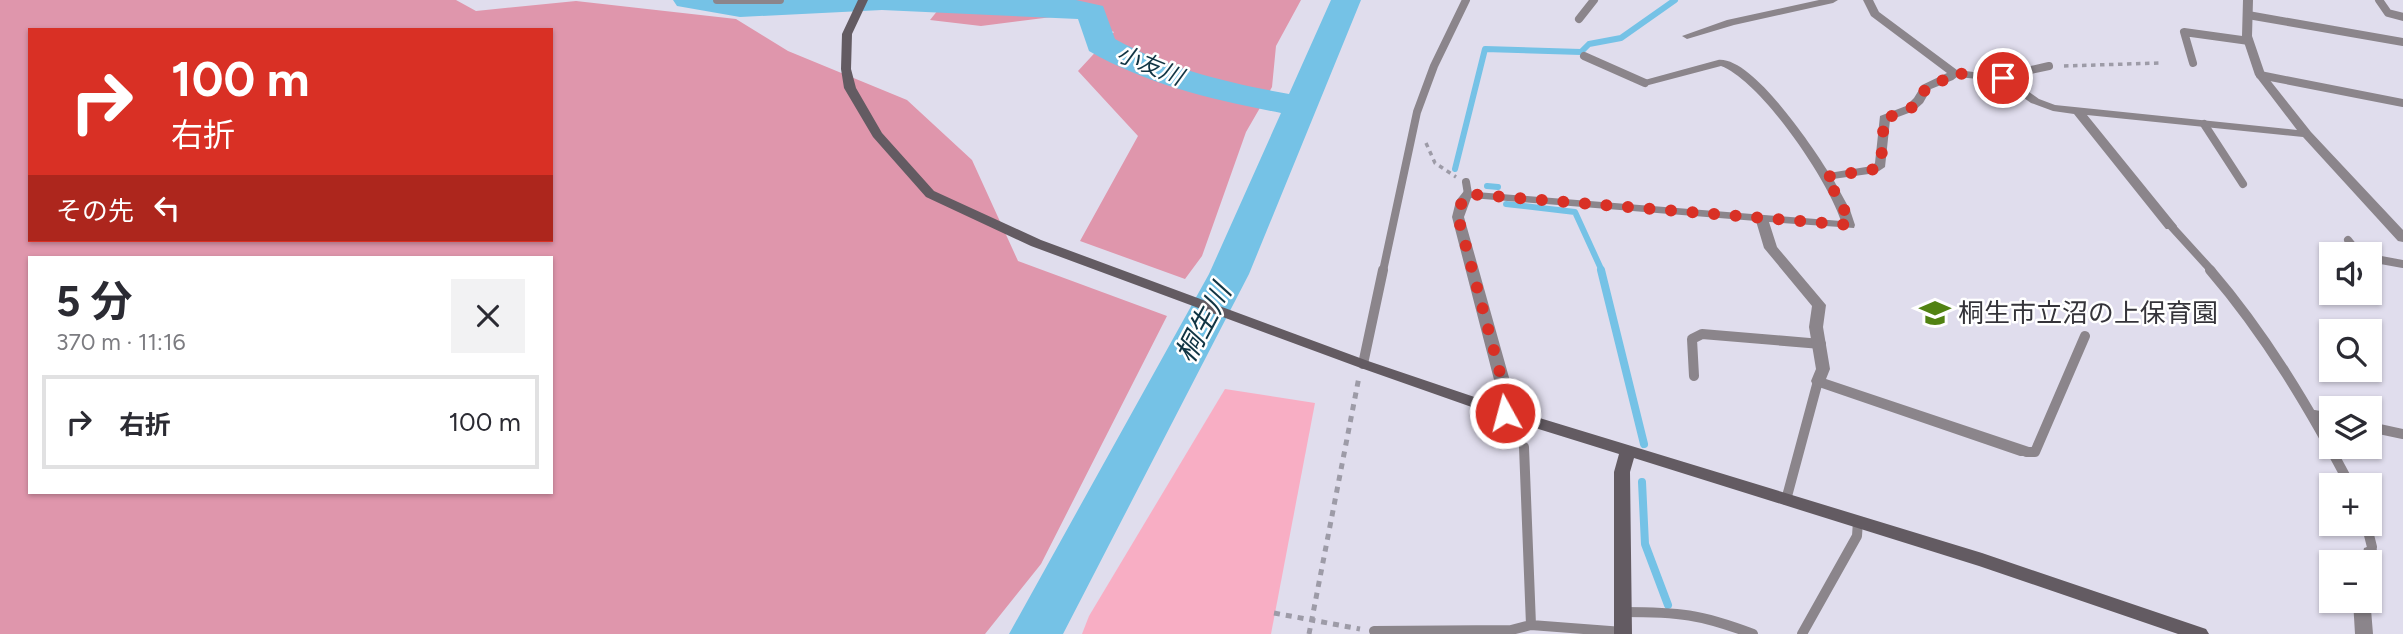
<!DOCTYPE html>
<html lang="ja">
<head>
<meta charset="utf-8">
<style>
	body { margin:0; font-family:Figtree,"Noto Sans JP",sans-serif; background:#f2f2f3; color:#2b2b33; height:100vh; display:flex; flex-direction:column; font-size:26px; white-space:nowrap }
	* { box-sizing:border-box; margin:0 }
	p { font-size:23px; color:#7c7c81 }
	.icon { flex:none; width:38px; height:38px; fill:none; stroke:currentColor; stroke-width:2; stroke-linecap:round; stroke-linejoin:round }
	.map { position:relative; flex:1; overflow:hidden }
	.sheet { position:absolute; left:28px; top:256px; width:525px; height:238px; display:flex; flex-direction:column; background:#fff; border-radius:0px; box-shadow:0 2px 5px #0004 }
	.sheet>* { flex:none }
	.guide { position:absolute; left:28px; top:28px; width:525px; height:214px; border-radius:0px; box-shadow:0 2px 5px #0004; background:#d93025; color:#fff; overflow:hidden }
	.fabs { position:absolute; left:2319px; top:242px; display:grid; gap:14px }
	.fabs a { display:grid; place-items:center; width:63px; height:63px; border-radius:0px; background:#fff; box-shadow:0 2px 5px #0004; font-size:35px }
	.pin { position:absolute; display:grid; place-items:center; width:60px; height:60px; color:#fff; margin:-30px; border:4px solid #fff; border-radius:50%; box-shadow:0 2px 7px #0007 }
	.me { position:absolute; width:77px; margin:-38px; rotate:353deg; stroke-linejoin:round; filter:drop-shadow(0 0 5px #0008) }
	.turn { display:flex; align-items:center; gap:24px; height:147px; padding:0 28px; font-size:32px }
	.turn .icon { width:91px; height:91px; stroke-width:2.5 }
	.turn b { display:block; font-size:49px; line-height:60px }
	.then { display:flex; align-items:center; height:66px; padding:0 28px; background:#0003; gap:14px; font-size:26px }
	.round { display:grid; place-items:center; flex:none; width:74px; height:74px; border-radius:0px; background:#f2f2f3 }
	.head { display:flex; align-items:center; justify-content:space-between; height:119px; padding:0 28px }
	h1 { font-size:42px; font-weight:700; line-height:52px }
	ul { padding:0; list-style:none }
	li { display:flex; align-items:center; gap:21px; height:94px; margin:0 14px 10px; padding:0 14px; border:4px solid #e1e1e2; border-radius:0px }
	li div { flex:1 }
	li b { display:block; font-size:26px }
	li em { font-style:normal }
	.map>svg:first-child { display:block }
	.green { fill:#f8aec4 }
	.forest { fill:#df96ac; fill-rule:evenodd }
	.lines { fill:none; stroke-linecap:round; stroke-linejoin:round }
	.stream-far1 { stroke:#75c2e6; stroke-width:6 }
	.stream { stroke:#75c2e6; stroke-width:8 }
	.river { fill:#75c2e6; fill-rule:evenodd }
	.path-far1 { stroke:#9d9ba7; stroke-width:3.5; stroke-dasharray:4.5 4.5; stroke-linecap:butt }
	.path { stroke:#9d9ba7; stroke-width:5; stroke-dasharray:6 6; stroke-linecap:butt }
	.lane-far1 { stroke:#8b858b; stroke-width:8 }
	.lane { stroke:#8b858b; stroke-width:10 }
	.street { fill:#8b858b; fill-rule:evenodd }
	.secondary { fill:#635b62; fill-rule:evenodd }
	.route { stroke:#d93025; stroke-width:12; stroke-dasharray:0 21.6 }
	.labels { text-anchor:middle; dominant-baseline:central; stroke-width:5; stroke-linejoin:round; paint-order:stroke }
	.far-water-label { font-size:23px; font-style:italic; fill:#113544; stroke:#fff }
	.poi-label { font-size:26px; fill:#35343a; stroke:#fff; text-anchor:start }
	.water-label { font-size:28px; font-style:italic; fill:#113544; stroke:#fff }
</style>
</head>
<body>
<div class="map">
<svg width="2403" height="634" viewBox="0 0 2403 634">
	<rect width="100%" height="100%" fill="#e0dded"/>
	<path class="green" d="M1225,389L1315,403L1271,634H1082L1089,616Z"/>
	<path class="forest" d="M0,0H456L476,11L576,1L736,19L788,51L907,100L972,160L1018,261L1167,316L1041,564L985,634H0ZM30,30H551V240H30ZM30,257H551V492H30Z
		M946,0H1301L1276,46L1272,87L1246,132L1202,256L1185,279L1080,241L1138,136L1078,71L1114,32L1068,15L981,26L930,20Z"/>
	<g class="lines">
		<path class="stream-far1" d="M1455,169L1485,49L1581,52L1589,44L1621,38L1675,0
			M1487,186L1498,187
			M1506,204L1575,212L1602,271"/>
		<path class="stream" d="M1601,270L1644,444
			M1642,482L1645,544L1668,605"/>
		<path class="river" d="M673,0H1076L1103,6L1115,39C1169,69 1228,83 1289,94L1331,0H1361L1249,274L1063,634H1009L1209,274L1281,113C1214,100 1148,85 1089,51L1078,19L882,10L740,17L677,6Z"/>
		<path class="path-far1" d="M2064,66L2159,63
			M1426,143L1435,163L1456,177"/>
		<path class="path" d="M1274,613L1360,629
			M1309,634L1359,377"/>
		<path class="lane-far1" d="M717,0H780
			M2379,0L2388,13L2403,17
			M2248,15L2403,42
			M1579,19L1594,0
			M1584,56L1645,83
			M2193,63L2184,32L2249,41
			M2260,75L2403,103
			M1999,77L2049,66
			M2204,124L2243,184
			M1466,182L1468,194
			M2171,226L2212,271
			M2348,240L2359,254
			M2370,258L2403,264
			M1383,271L1417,112L1434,66L1466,0"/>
		<path class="lane" d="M2210,270C2266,335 2310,409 2350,485
			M2370,273L2373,279
			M1363,364L1383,270
			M1694,376L1692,339L1702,334L1821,344
			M2314,415L2331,418
			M2370,427L2403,434
			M1524,447L1531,625
			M2026,452H2035L2085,336
			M1786,500L1818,381
			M2366,523L2372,547L2370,553
			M1623,612C1679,612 1700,614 1753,634
			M1374,631L1511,630L1531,625L1623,632
			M1802,634L1857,536L1858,521"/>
		<path class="street" d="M1819,0H1838L1833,3L1734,25L1687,39L1682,36L1727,20Z
			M1863,0H1873L1879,12L1957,70L2007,76L2039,99L2055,105L2297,130L2255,75L2242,36L2243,0H2253L2252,36L2265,74L2311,132L2403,230V242L2398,241L2303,137L2087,115L2177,226L2176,229H2166L2074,114L2053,111L2031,103L2000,81L1957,77L1953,80L1931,89L1923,103L1914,111L1890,120L1885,167L1876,173L1833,179L1850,210L1855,225L1854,228L1769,222L1777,247L1826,305L1823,327L1830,369L1826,379L2032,448L2034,452L2032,456H2020L1813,385L1811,381L1816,369L1809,327L1812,306L1764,248L1756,221L1471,198L1464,217L1515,399L1510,417H1500L1497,413L1499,399L1452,217L1456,201L1464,191L1841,221C1828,180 1761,81 1721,66L1645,86L1639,83L1641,81L1718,60C1752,56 1812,146 1829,173L1872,166L1875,163L1880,116L1906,106L1914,98L1922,85L1947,73L1871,16Z
			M2370,546L2376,548C2380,556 2380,570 2376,578L2370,580V562H2361L2364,548Z
			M2370,597L2373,634H2355L2353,600H2370Z"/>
		<path class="secondary" d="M858,0H868L852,34L851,69L856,88L882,133L934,191L1041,240L1368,361L1510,409L1982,553L2206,629L2209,634H2178L1979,566L1634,458L1630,472L1632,634H1614V472L1619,454L1500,417L1358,367L1031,246L926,197L873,137L844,88L841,69L842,34Z"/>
	</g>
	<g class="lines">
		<path class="route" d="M1505,413L1507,399L1458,217L1462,201L1468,194L1849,225L1842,203L1825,177L1876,169L1881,164L1884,118C1907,112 1917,109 1926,87L1949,78L1954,73L2003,78"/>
	</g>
	<defs>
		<g id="school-bare" transform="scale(2.415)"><path d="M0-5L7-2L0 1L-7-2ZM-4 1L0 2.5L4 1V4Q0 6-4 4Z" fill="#518212" stroke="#fff" stroke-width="2.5" paint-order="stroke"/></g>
	</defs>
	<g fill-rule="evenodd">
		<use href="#school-bare" x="1935" y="313"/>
	</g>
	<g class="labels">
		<g class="far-water-label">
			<text transform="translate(1150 65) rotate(22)">小友川</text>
		</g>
		<g class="poi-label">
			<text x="1958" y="313">桐生市立沼の上保育園</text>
		</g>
		<g class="water-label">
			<text transform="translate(1203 323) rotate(-62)">桐生川</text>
		</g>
	</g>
</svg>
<div class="fabs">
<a><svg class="icon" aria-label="sound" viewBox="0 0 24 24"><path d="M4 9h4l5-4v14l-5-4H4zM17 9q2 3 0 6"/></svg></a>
<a><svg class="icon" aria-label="search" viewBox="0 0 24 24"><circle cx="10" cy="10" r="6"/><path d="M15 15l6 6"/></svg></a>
<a><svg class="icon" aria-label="layers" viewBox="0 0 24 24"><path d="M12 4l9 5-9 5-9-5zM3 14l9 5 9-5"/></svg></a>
<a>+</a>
<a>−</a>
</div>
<div class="pin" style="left:2003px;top:78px;background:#d93025"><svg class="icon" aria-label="arrive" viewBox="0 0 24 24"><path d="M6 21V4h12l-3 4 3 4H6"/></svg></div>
<svg class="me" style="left:1505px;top:413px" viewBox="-20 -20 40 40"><circle r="17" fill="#d93025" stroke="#fff" stroke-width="3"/><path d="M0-11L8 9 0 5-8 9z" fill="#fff"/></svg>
<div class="guide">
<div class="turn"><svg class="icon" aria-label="right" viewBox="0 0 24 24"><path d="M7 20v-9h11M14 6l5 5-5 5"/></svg><div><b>100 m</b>右折</div></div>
<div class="then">その先<svg class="icon" aria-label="left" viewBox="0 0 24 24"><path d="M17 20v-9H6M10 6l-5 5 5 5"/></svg></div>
</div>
<section class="sheet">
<div class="head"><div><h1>5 分</h1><p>370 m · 11:16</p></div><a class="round"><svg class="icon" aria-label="close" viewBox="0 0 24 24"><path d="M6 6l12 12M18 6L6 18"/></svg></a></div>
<ul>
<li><svg class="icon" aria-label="right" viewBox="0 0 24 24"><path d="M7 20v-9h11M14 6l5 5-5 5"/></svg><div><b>右折</b></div><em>100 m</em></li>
</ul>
</section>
</div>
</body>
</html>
